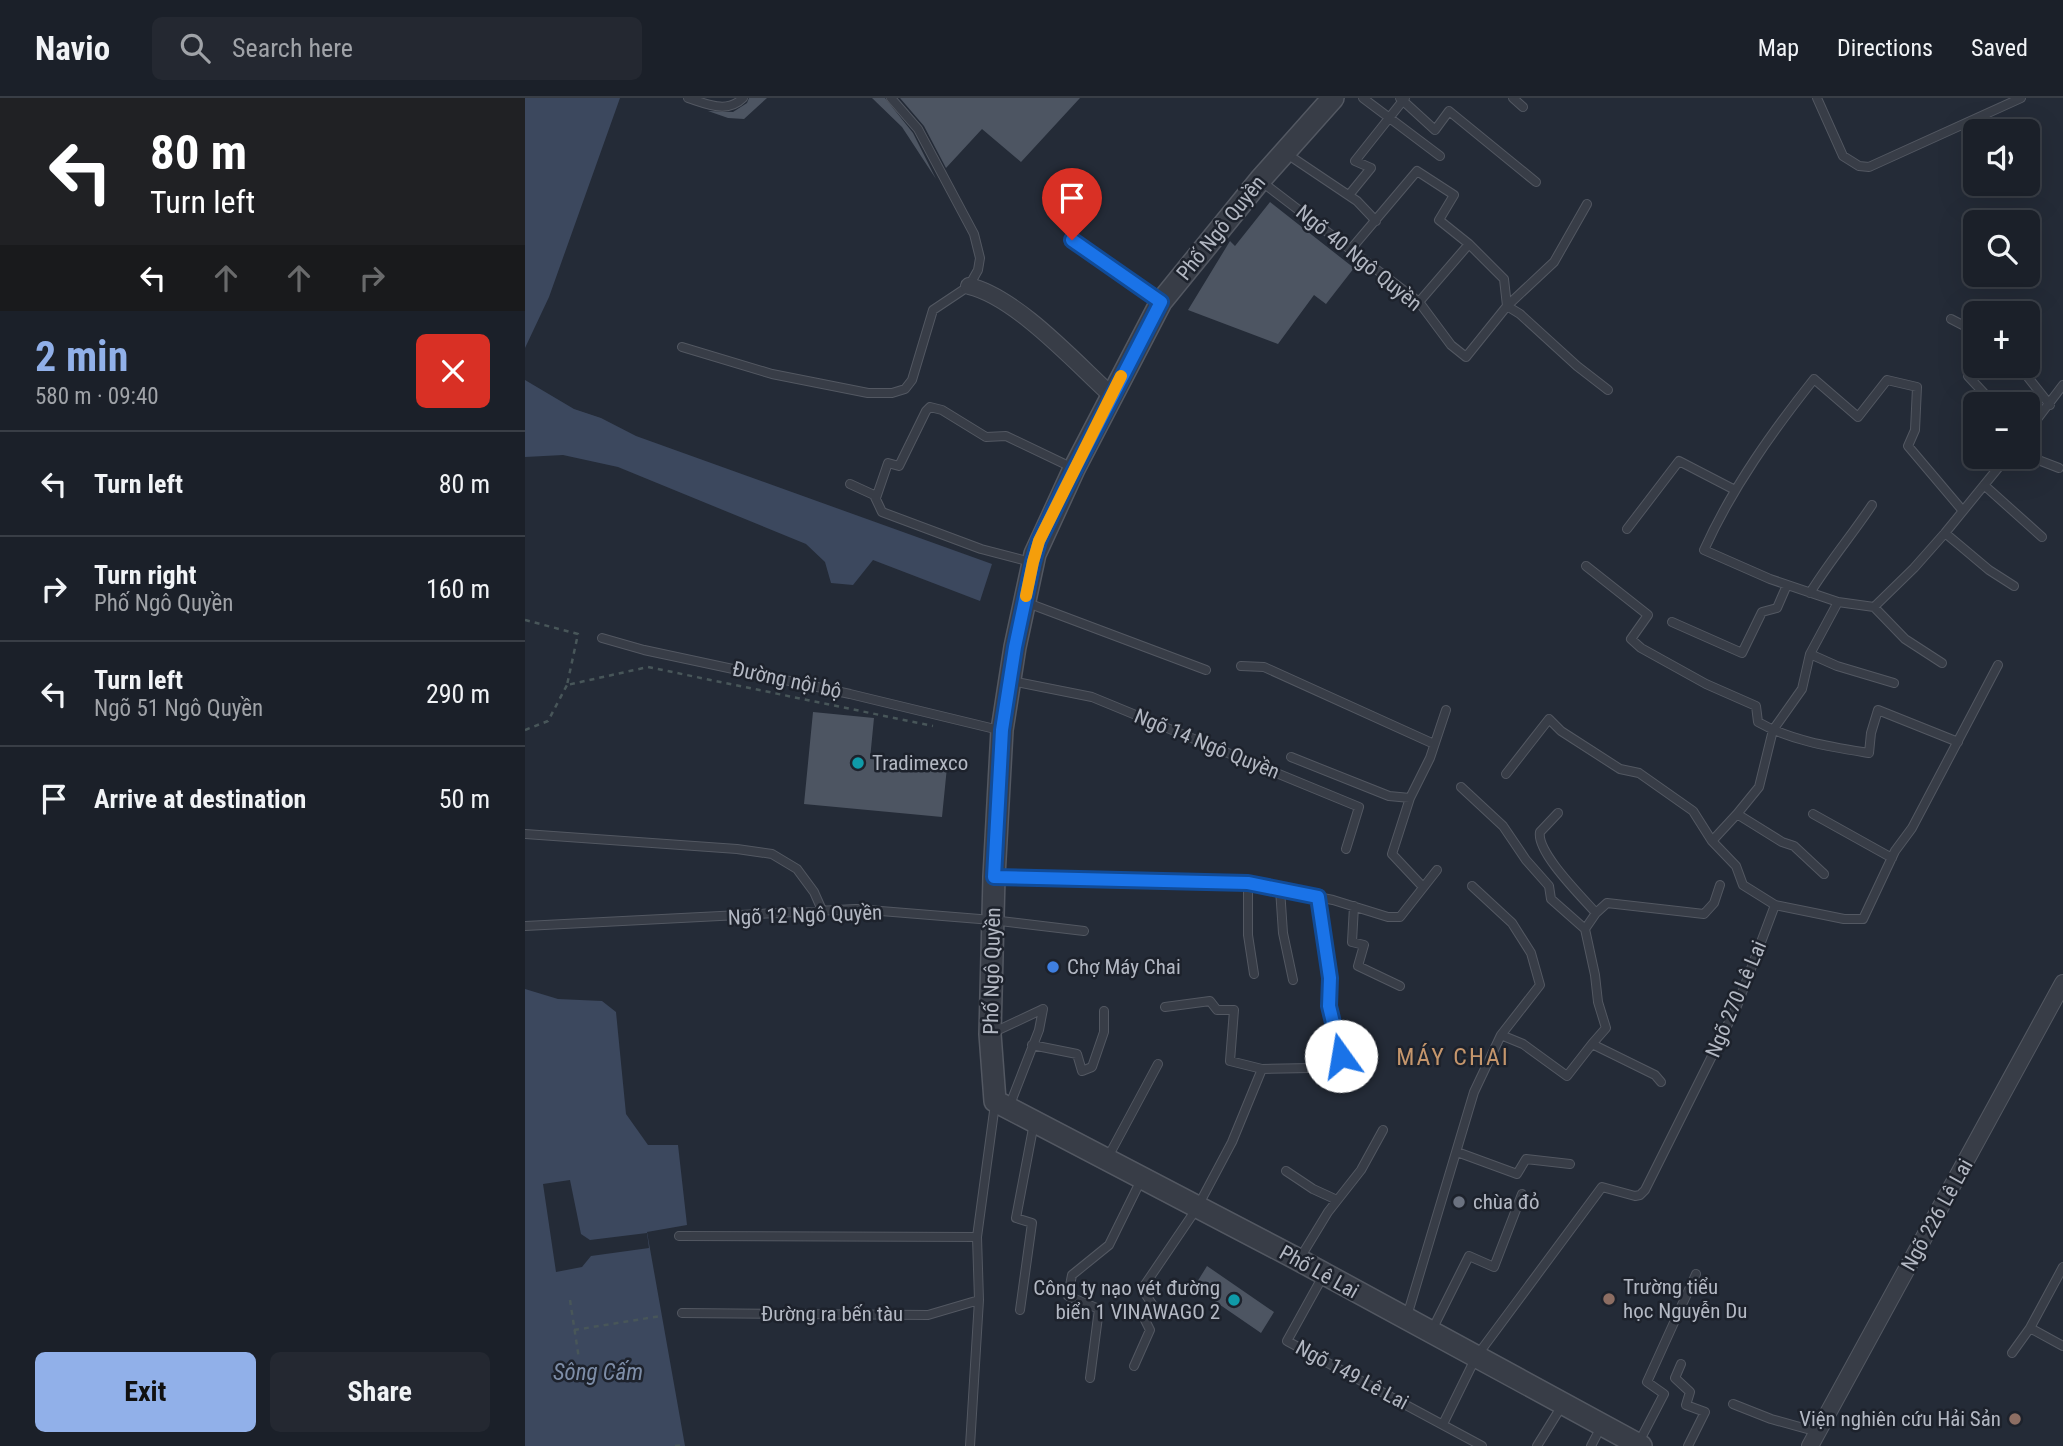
<!DOCTYPE html>
<html lang="en">
<head>
<meta charset="utf-8">
<style>
	body { margin:0; font-family:"Roboto Condensed",sans-serif; background:#242831; color:#f1f3f6; height:100vh; display:flex; flex-direction:column; font-size:26px; white-space:nowrap }
	* { box-sizing:border-box; margin:0 }
	p { font-size:23px; color:#a0a3a8 }
	.icon { flex:none; width:38px; height:38px; fill:none; stroke:currentColor; stroke-width:2; stroke-linecap:round; stroke-linejoin:round }
	.map { position:relative; flex:1; overflow:hidden }
	.details { display:flex; flex-direction:column; background:#1b2029; width:525px }
	.details>* { flex:none }
	.guide { background:#202124; color:#fff; overflow:hidden }
	.buttons { position:absolute; left:1438px; top:21px; display:grid; gap:14px }
	.buttons a { display:grid; place-items:center; width:77px; height:77px; border-radius:10px; background:#1b2029; box-shadow:0 7px 28px #0002,0 0 0 2px #393e46; font-size:35px }
	.pin { position:absolute; display:grid; place-items:center; width:60px; height:60px; color:#fff; margin:-72px -30px; border-radius:50% 50% 50% 0; rotate:-45deg; box-shadow:0 0 7px #0007 }
	.pin .icon { rotate:45deg }
	.me { position:absolute; width:77px; margin:-38px; rotate:347deg; stroke-linejoin:round; filter:drop-shadow(0 0 5px #0008) }
	.turn { display:flex; align-items:center; gap:24px; height:147px; padding:0 35px; font-size:32px }
	.turn .icon { width:91px; height:91px; stroke-width:2.5 }
	.turn b { display:block; font-size:49px; line-height:60px }
	.lanes { display:flex; align-items:center; height:66px; padding:0 35px; background:#0003; justify-content:center; gap:35px; direction:ltr }
	.lanes .off { opacity:.35 }
	.round { display:grid; place-items:center; flex:none; width:74px; height:74px; border-radius:10px; background:#242831 }
	.summary { display:flex; align-items:center; justify-content:space-between; height:119px; padding:0 35px }
	h1 { font-size:42px; font-weight:700; line-height:52px; color:#91b0e9 }
	.primary-button { display:flex; gap:14px; margin-top:auto; padding:14px 35px }
	.primary-button a { flex:1; height:80px; border-radius:10px; background:#91b0e9; color:#111; font-size:28px; font-weight:700; line-height:80px; text-align:center }
	.primary-button a+a { background:#242831; color:#f1f3f6 }
	ul { padding:0; list-style:none }
	li { display:flex; align-items:center; gap:21px; height:105px; padding:0 35px; border-top:2px solid #393e46 }
	li div { flex:1 }
	li b { display:block; font-size:26px }
	li em { font-style:normal }
	header { display:flex; align-items:center; gap:42px; box-sizing:border-box; height:98px; padding:0 35px; background:#1b2029; border-bottom:2px solid #393e46 }
	header strong { font-size:33px }
	nav { display:flex; gap:38px; margin-inline-start:auto; font-size:24px }
	.search { width:490px; height:63px; background:#242831; display:flex; align-items:center; gap:18px; box-sizing:border-box; padding:0 24px; border-radius:10px; color:#a0a3a8; font-size:26px }
	main { display:flex; flex:1; min-height:0 }
	.map>svg:first-child { display:block }
	.water { fill:#3c485e }
	.pier { fill:#242b37 }
	.building { fill:#4d5562 }
	.lines { fill:none; stroke-linecap:round; stroke-linejoin:round }
	.service-casing { stroke:#535862; stroke-width:10 }
	.minor-casing { stroke:#535862; stroke-width:18 }
	.tertiary-casing { stroke:#535862; stroke-width:24 }
	.path { stroke:#485659; stroke-width:2.5; stroke-dasharray:5 5; stroke-linecap:butt }
	.service { stroke:#383d47; stroke-width:8 }
	.minor { stroke:#383d47; stroke-width:16 }
	.tertiary { stroke:#383d47; stroke-width:21 }
	.route-casing { stroke:#114b97; stroke-width:18 }
	.route { stroke:#1a73e8; stroke-width:12 }
	.slow { stroke:#f59e0b; stroke-width:12 }
	.culture-dot { fill:#0f9aa8; stroke:#1d222c; stroke-width:2.5 }
	.shop-dot { fill:#3f7fe0; stroke:#1d222c; stroke-width:2.5 }
	.worship-dot { fill:#6b7280; stroke:#1d222c; stroke-width:2.5 }
	.education-dot { fill:#8d6e63; stroke:#1d222c; stroke-width:2.5 }
	.labels { text-anchor:middle; dominant-baseline:central; stroke-width:5; stroke-linejoin:round; paint-order:stroke }
	.street-label { font-size:21px; fill:#b3b8c3; stroke:#1d222c }
	.poi-label { font-size:21px; fill:#b3b8c3; stroke:#1d222c; text-anchor:start }
	.water-label { font-size:23px; font-style:italic; fill:#7e8ea8; stroke:#1d222c }
	.quarter-label { font-size:24px; letter-spacing:2px; fill:#c5966c; stroke:#1d222c }
</style>
</head>
<body>
<header>
<strong>Navio</strong>
<div class="search"><svg class="icon" aria-label="search" viewBox="0 0 24 24"><circle cx="10" cy="10" r="6"/><path d="M15 15l6 6"/></svg>Search here</div>
<nav><a>Map</a><a>Directions</a><a>Saved</a></nav>
</header>
<main>
<section class="details">
<div class="guide">
<div class="turn"><svg class="icon" aria-label="left" viewBox="0 0 24 24"><path d="M17 20v-9H6M10 6l-5 5 5 5"/></svg><div><b>80 m</b>Turn left</div></div>
<div class="lanes"><svg class="icon" aria-label="left" viewBox="0 0 24 24"><path d="M17 20v-9H6M10 6l-5 5 5 5"/></svg><svg class="icon off" aria-label="ahead" viewBox="0 0 24 24"><path d="M12 20V5M6 11l6-6 6 6"/></svg><svg class="icon off" aria-label="ahead" viewBox="0 0 24 24"><path d="M12 20V5M6 11l6-6 6 6"/></svg><svg class="icon off" aria-label="right" viewBox="0 0 24 24"><path d="M7 20v-9h11M14 6l5 5-5 5"/></svg></div>
</div>
<div class="summary"><div><h1>2 min</h1><p>580 m · 09:40</p></div><a class="round" style="background:#d93025;color:#fff"><svg class="icon" aria-label="close" viewBox="0 0 24 24"><path d="M6 6l12 12M18 6L6 18"/></svg></a></div>
<ul>
<li><svg class="icon" aria-label="left" viewBox="0 0 24 24"><path d="M17 20v-9H6M10 6l-5 5 5 5"/></svg><div><b>Turn left</b></div><em>80 m</em></li>
<li><svg class="icon" aria-label="right" viewBox="0 0 24 24"><path d="M7 20v-9h11M14 6l5 5-5 5"/></svg><div><b>Turn right</b><p>Phố Ngô Quyền</p></div><em>160 m</em></li>
<li><svg class="icon" aria-label="left" viewBox="0 0 24 24"><path d="M17 20v-9H6M10 6l-5 5 5 5"/></svg><div><b>Turn left</b><p>Ngõ 51 Ngô Quyền</p></div><em>290 m</em></li>
<li><svg class="icon" aria-label="arrive" viewBox="0 0 24 24"><path d="M6 21V4h12l-3 4 3 4H6"/></svg><div><b>Arrive at destination</b></div><em>50 m</em></li>
</ul>
<div class="primary-button"><a>Exit</a><a>Share</a></div>
</section>
<div class="map">
<svg width="1538" height="1348" viewBox="0 0 1538 1348">
	<rect width="100%" height="100%" fill="#242b37"/>
	<path class="water" d="M0,0H95L24,199L0,250Z
		M0,282L49,311L76,320L111,338L467,466L455,503L348,462L328,487L306,485L300,464L281,446L93,369L38,357L0,359Z
		M0,891L33,901L77,903L91,914L101,1016L123,1047H153L162,1127L122,1134L160,1348H0Z"/>
	<path class="pier" d="M45,1082L56,1136L65,1142L122,1135L124,1150L66,1158L57,1169L31,1174L18,1086Z"/>
	<path class="building" d="M224,0H242L219,21L203,20L183,13L208,14L222,5Z
		M347,0H360L388,35L411,81L377,29Z
		M375,0H555L496,64L457,31L421,70L399,28Z
		M745,104L829,170L801,206L789,197L753,246L663,212L705,143L710,148Z
		M288,614L349,620L345,661L422,669L417,719L279,706Z
		M682,1168L749,1214L736,1235L669,1189Z"/>
	<g class="lines">
		<g class="service-casing">
			<path id="service" d="M163,0C182,6 202,16 218,0
				M838,0L915,58
				M875,0L910,32L924,13L1011,84
				M988,0L998,9
				M1292,0L1318,58L1334,68L1344,69L1496,0
				M762,56L832,103L851,123
				M737,84L894,204L926,247L941,259L982,208L995,216L1052,268L1083,292
				M824,97L846,70L830,63L880,0
				M547,142L636,204
				M826,151L892,73L929,97L914,122L944,146
				M894,204L944,146L979,181L982,208L1029,164L1062,106
				M1426,221L1451,234
				M157,249L247,276L343,295H367L380,291L387,282L408,212L444,188L453,172L455,160L449,136L393,31L366,0
				M1494,268L1525,307
				M1443,278L1469,306
				M1503,333L1538,287
				M1503,358L1534,370
				M325,386L349,397L357,414L456,451L506,464
				M1459,387L1517,439
				M351,400L363,365L374,368L401,313L405,309L417,312L461,339L481,338L548,370
				M1102,431L1154,363L1210,392
				M1420,435L1464,472L1489,488
				M1061,468L1123,517L1106,541L1116,550L1181,586L1231,608L1233,624C1266,643 1307,649 1344,655L1346,635L1353,612L1433,644
				M1285,495C1304,464 1327,437 1347,407
				M500,504L681,572
				M1313,504L1245,481L1179,452C1207,390 1247,334 1289,281L1333,319L1362,282L1392,289L1390,332L1383,348L1438,413
				M1349,509L1380,541L1417,565
				M1147,524L1217,555L1237,514L1252,510L1262,487
				M77,540L119,552L325,596L474,632
				M1285,556L1312,568L1369,585
				M716,568L739,569L909,646
				M487,583L567,599L834,709L821,751
				M766,659L864,698L885,700
				M936,689L978,728L1001,762L1024,788L1026,801L1060,831L1070,877L1073,904L1081,930L1067,946
				M1033,715L1015,734C1011,754 1057,799 1071,815
				M1212,716L1234,689L1248,632L1277,591L1285,556L1313,504L1349,509L1389,470L1420,435L1482,359
				M1288,716L1367,760
				M0,736L212,751L247,756L272,771L289,794L297,812
				M1187,743L1212,716L1257,744L1269,748L1299,776
				M472,779L723,785L808,802L863,819H875L912,772
				M723,785V837L729,876
				M898,789L867,756L885,700L905,660L921,612
				M755,791L758,835L768,882
				M793,799L805,880V908L816,958
				M1250,807L1319,821H1338L1370,753L1387,730L1473,567
				M829,808L827,844L839,847L833,868L875,888
				M0,828L331,811L467,822L559,833
				M1060,831L1071,815L1082,805L1179,816L1189,805L1195,787
				M467,935L518,911
				M976,937L998,946L1042,978L1067,946L1130,977L1136,984
				M507,947L552,956L557,973L567,969L579,934V913
				M737,971L786,970
				M484,1009L514,932L518,911
				M932,1054L992,1076L1001,1061L1045,1066
				M582,1061L633,966
				M761,1073L788,1091L812,1102
				M154,1138L452,1139
				M775,1160L803,1114L836,1072L858,1032
				M1538,1169L1505,1230L1538,1248
				M798,1178L762,1243L957,1348
				M495,1212L507,1125L491,1120L509,1025
				M157,1215L403,1217L454,1202
				M882,1218L949,994L976,937L1015,887L1006,855L987,825L947,788
				M907,1232L944,1158L969,1169L997,1096
				M1487,1255L1505,1230
				M1156,1266L1150,1280L1165,1294L1161,1307L1180,1314L1163,1348
				M609,1268L625,1232L618,1218L629,1209L617,1191L672,1110L707,1044L737,971L705,963L709,912H692L685,903L640,909
				M565,1280L574,1211L543,1198L547,1177L584,1147L617,1080
				M1208,1306L1246,1321L1293,1334
				M918,1326L951,1259L1077,1089L1110,1098L1115,1097L1120,1092L1212,908L1250,807L1218,787L1211,768L1187,743L1168,713L1114,675L1095,671L1036,633L1024,621L981,676
				M1113,1346L1139,1296L1122,1284L1171,1176
				M445,1348L454,1202L452,1139L470,1006
				M1012,1348L1038,1306
				M1066,1348L1077,1327"/>
		</g>
		<g class="minor-casing">
			<path id="minor" d="M444,188C491,199 550,264 586,297
				M1285,1348L1538,885"/>
		</g>
		<g class="tertiary-casing">
			<path id="tertiary" d="M808,0L735,82L636,204L549,371L510,456L490,549L477,632L469,779L465,936L470,1003L774,1162L1116,1348"/>
		</g>
		<path class="path" d="M0,522L53,536L42,587L123,569L408,628
			M0,632L23,623L42,587
			M45,1202L54,1261
			M49,1232L136,1218
			M150,1348L159,1347"/>
		<use href="#service" class="service"/>
		<use href="#minor" class="minor"/>
		<use href="#tertiary" class="tertiary"/>
	</g>
	<g class="lines">
		<g class="route-casing">
			<path id="route" d="M547,142L636,204L539,392L514,443L508,464L490,549L477,632L469,779L723,785L793,799L805,880L804,908L816,958"/>
		</g>
		<use href="#route" class="route"/>
		<path class="slow" d="M501,498L508,464L514,443L596,278"/>
	</g>
	<g class="culture-dot">
		<circle cx="333" cy="665" r="7"/>
		<circle cx="709" cy="1202" r="7"/>
	</g>
	<circle class="shop-dot" cx="528" cy="869" r="7"/>
	<circle class="worship-dot" cx="934" cy="1104" r="7"/>
	<g class="education-dot">
		<circle cx="1084" cy="1201" r="7"/>
		<circle cx="1490" cy="1321" r="7"/>
	</g>
	<g class="labels">
		<g class="street-label">
			<text transform="translate(696 130) rotate(-51)">Phố Ngô Quyền</text>
			<text transform="translate(834 160) rotate(39)">Ngõ 40 Ngô Quyền</text>
			<text transform="translate(262 582) rotate(12)">Đường nội bộ</text>
			<text transform="translate(682 646) rotate(22)">Ngõ 14 Ngô Quyền</text>
			<text transform="translate(280 817) rotate(-2)">Ngõ 12 Ngô Quyền</text>
			<text transform="translate(467 873) rotate(-89)">Phố Ngô Quyền</text>
			<text transform="translate(1211 901) rotate(-67)">Ngõ 270 Lê Lai</text>
			<text transform="translate(1412 1117) rotate(-61)">Ngõ 226 Lê Lai</text>
			<text transform="translate(794 1174) rotate(29)">Phố Lê Lai</text>
			<text x="307" y="1216">Đường ra bến tàu</text>
			<text transform="translate(827 1277) rotate(28)">Ngõ 149 Lê Lai</text>
		</g>
		<g class="poi-label">
			<text x="347" y="665">Tradimexco</text>
			<text x="542" y="869">Chợ Máy Chai</text>
			<text x="948" y="1104">chùa đỏ</text>
			<text x="1098" y="1189">Trường tiểu<tspan x="1098" dy="24">học Nguyễn Du</tspan></text>
			<text x="695" y="1190" text-anchor="end">Công ty nạo vét đường<tspan x="695" dy="24">biển 1 VINAWAGO 2</tspan></text>
			<text x="1476" y="1321" text-anchor="end">Viện nghiên cứu Hải Sản</text>
		</g>
		<g class="water-label">
			<text x="73" y="1274">Sông Cấm</text>
		</g>
		<g class="quarter-label">
			<text x="928" y="959">MÁY CHAI</text>
		</g>
	</g>
</svg>
<div class="buttons">
<a><svg class="icon" aria-label="sound" viewBox="0 0 24 24"><path d="M4 9h4l5-4v14l-5-4H4zM17 9q2 3 0 6"/></svg></a>
<a><svg class="icon" aria-label="search" viewBox="0 0 24 24"><circle cx="10" cy="10" r="6"/><path d="M15 15l6 6"/></svg></a>
<a>+</a>
<a>−</a>
</div>
<div class="pin" style="left:547px;top:142px;background:#d93025"><svg class="icon" aria-label="arrive" viewBox="0 0 24 24"><path d="M6 21V4h12l-3 4 3 4H6"/></svg></div>
<svg class="me" style="left:816px;top:958px" viewBox="-20 -20 40 40"><circle r="19" fill="#fff"/><path d="M0-13L10 11 0 6-10 11z" fill="#1a73e8"/></svg>
</div>
</main>
</body>
</html>
